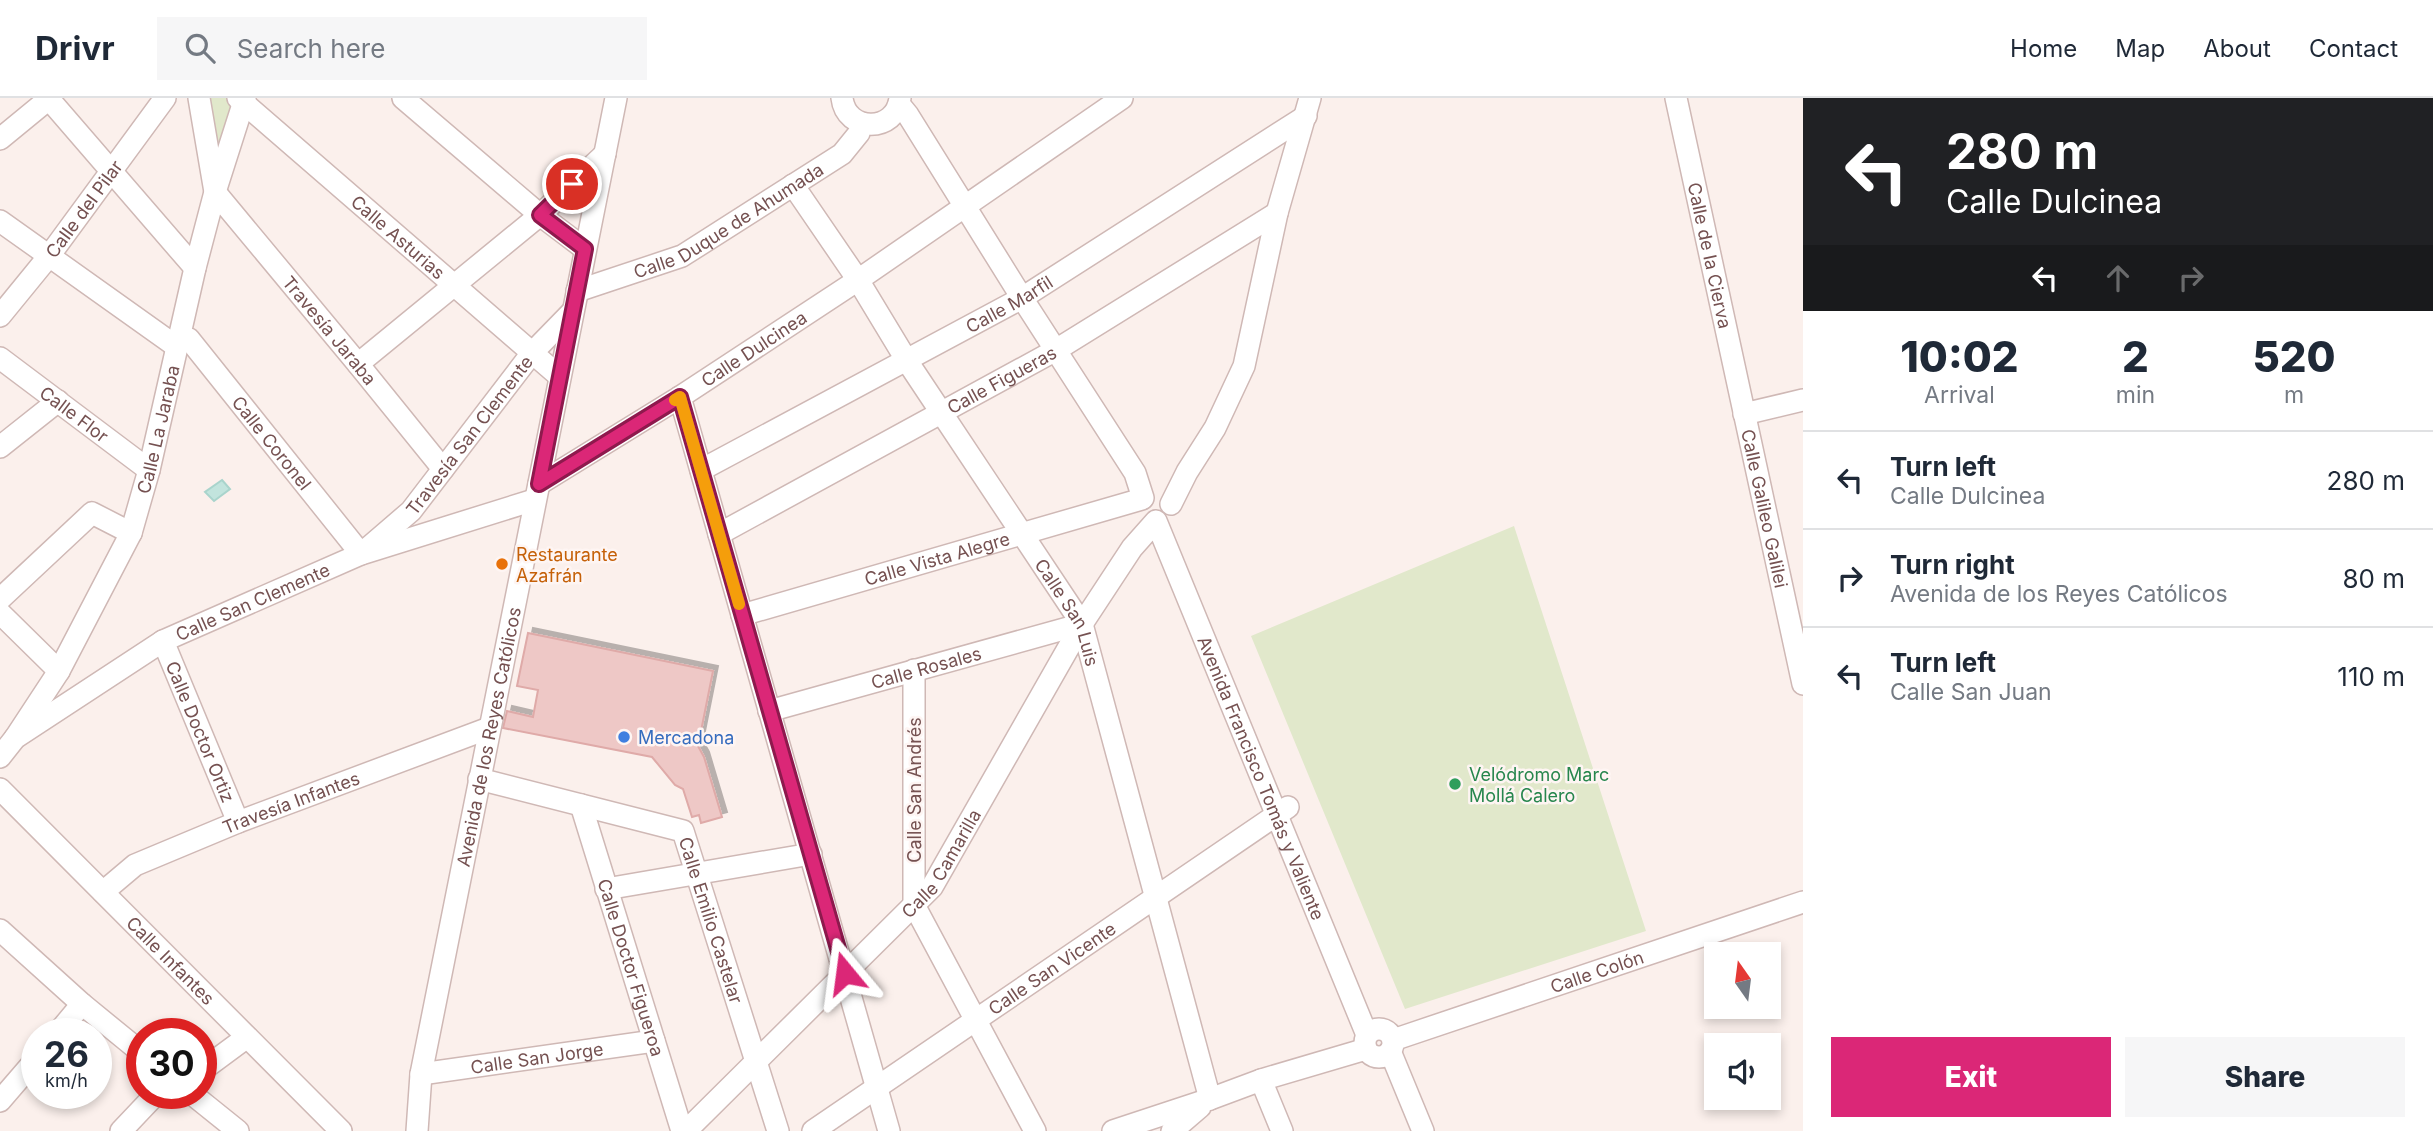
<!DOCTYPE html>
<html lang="en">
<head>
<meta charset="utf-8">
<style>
	body { margin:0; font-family:Inter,sans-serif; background:#f6f6f7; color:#1f2937; height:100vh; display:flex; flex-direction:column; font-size:26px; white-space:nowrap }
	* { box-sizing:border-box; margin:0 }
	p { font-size:23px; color:#747a83 }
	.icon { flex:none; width:38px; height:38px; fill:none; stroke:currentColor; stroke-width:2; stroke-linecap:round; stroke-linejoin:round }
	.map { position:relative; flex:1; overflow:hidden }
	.details { display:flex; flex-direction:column; background:#fff; width:630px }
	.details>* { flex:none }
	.banner { background:#202124; color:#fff; overflow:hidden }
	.needle { width:46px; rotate:346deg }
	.controls { position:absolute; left:1704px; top:844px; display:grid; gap:14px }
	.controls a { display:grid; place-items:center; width:77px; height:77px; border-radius:0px; background:#fff; box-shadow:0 4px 10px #0003; font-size:35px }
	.speed { position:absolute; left:21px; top:920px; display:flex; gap:14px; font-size:35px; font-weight:700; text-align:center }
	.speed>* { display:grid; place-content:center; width:91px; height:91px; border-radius:50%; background:#fff; box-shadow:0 4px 10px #0003; line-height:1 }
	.speed small { font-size:18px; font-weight:400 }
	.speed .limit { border:10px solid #d22; background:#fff; color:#111 }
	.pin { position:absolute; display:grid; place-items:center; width:60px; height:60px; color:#fff; margin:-30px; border:4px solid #fff; border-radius:50%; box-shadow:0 2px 7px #0007 }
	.me { position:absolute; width:77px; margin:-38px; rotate:344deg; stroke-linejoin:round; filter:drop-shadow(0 0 5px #0008) }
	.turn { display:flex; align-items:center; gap:24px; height:147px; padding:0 28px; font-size:32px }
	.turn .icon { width:91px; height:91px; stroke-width:2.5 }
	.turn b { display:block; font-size:49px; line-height:60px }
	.lanes { display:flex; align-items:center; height:66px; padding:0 28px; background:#0003; justify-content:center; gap:35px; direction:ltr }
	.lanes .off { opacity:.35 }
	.eta { display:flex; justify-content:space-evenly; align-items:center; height:119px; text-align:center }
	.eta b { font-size:42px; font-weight:800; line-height:49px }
	.action { display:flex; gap:14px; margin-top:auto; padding:14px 28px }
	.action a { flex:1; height:80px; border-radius:0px; background:#db2777; color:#fff; font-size:28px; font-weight:800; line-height:80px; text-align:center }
	.action a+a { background:#f6f6f7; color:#1f2937 }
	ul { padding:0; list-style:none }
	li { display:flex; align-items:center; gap:21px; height:98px; padding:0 28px; border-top:2px solid #e0e1e3 }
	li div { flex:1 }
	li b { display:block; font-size:26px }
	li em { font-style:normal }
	header { display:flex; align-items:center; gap:42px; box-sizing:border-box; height:98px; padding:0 35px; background:#fff; border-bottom:2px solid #e0e1e3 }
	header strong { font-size:33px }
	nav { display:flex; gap:38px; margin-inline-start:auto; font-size:24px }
	.search { width:490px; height:63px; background:#f6f6f7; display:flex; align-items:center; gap:18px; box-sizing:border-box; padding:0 24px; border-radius:0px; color:#747a83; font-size:26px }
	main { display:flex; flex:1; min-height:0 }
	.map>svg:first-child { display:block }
	.green { fill:#e1e8cb }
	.water { fill:#c2e4dd; stroke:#a9d4cc; stroke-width:2 }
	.building { fill:#eec8c6; stroke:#dfaaa8; stroke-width:2; filter:url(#shadow) }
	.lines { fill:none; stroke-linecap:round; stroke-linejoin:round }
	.minor-casing { stroke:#cfb8b5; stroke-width:24 }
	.minor { stroke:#fff; stroke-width:21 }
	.route-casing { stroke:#8e194d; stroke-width:18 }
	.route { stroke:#db2777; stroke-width:12 }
	.slow { stroke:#f59e0b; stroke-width:12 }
	.food-dot { fill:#e8710a; stroke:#fef5f3; stroke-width:2.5 }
	.shop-dot { fill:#3f7fe0; stroke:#fef5f3; stroke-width:2.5 }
	.leisure-dot { fill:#2e9e5b; stroke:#fef5f3; stroke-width:2.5 }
	.labels { text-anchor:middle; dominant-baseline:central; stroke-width:5; stroke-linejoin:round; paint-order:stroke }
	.street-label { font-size:18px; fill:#755151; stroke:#fef5f3 }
	.food-label { font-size:18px; fill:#c56008; stroke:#fef5f3; text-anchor:start }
	.shop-label { font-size:18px; fill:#366cbe; stroke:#fef5f3; text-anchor:start }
	.leisure-label { font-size:18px; fill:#27864d; stroke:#fef5f3; text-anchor:start }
</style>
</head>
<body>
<header>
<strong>Drivr</strong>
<div class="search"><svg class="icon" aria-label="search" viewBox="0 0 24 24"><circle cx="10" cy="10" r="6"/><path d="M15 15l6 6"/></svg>Search here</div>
<nav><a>Home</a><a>Map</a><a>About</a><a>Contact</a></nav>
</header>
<main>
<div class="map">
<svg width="1803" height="1033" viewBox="0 0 1803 1033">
	<defs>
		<filter id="shadow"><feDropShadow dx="5" dy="-5" stdDeviation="0" flood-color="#0004"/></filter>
	</defs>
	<rect width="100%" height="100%" fill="#fbf0ec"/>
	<path class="green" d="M199,0H238L215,94Z
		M1514,428L1646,833L1405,911L1251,538Z"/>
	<path class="water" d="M222,382L230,391L214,403L205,394Z"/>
	<path class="building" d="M528,535L713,573L698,648L704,659L722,719L701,725L699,717L692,719L683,691L675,687L652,659L503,630L507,613L533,619L538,592L517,588Z"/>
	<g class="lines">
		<g class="minor-casing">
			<g id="minor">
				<path d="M48,0L195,170"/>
				<path id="s1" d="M199,0L215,94L358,266L443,371"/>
				<path id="s2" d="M238,0L559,278"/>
				<path d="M403,0L540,117L585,151"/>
				<path d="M842,0C846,35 896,35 900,0"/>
				<path id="s3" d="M1676,0L1803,586"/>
				<path d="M899,6L908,17L1022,200L1135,375L1143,400"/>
				<path d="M0,41L50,0"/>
				<path id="s4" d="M793,87L858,182L907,263L1082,526L1210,1001"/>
				<path d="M0,123L177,249"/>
				<path id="s5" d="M577,193L682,158L842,56L859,35L861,26"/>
				<path id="s6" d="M0,218L49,158L165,0"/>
				<path id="s7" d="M178,243L189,241L361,456L411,413L532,255L571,215"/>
				<path id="s8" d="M0,260L149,372"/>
				<path d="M358,266L540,117L605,56"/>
				<path d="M680,299L889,1033"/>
				<path d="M1744,316L1803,302"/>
				<path d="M0,349L58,303"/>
				<path id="s9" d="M701,372L1022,200L1306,18"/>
				<path id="s10" d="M539,386L680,299L858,182L1122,0"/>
				<path d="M1171,406L1187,374L1215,330L1244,268L1277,115L1310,0"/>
				<path id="s11" d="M719,436L1056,252L1277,115"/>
				<path d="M0,501L92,415L131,435"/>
				<path d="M0,515L59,573"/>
				<path id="s12" d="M742,517L1142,401"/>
				<path id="s13" d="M163,543L238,724"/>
				<path d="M914,572V807L1035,1033"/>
				<path id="s14" d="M769,613L1082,526"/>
				<path id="s15" d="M15,640L59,573L131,435L149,372L195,170L215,94L245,0"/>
				<path id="s16" d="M0,659L15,640L163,543L361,456L534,402"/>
				<path id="s17" d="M479,681L683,733L778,1033"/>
				<path id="s18" d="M0,691L341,1033"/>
				<path id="s19" d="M581,707L682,1033"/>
				<path d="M606,791L811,756"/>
				<path id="s20" d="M103,794L135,767L238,724L489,630"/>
				<path d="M0,832L82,906L142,955"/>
				<circle cx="1379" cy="945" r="14"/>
				<path d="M57,936L82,906"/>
				<path id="s21" d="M1393,942L1803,804"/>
				<path d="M1390,953L1423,1033"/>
				<path d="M201,973L247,939"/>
				<path id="s22" d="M421,976L654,943"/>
				<path d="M1261,982L1282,1033"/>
				<path d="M192,996L238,1033"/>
				<path d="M0,1003L37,960"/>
				<path d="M121,1033L156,996"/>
				<path id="s23" d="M417,1033L421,976L616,0"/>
				<path id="s24" d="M686,1033L932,789L1082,526L1132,450L1156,423L1367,937"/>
				<path id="s25" d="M813,1033L1288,709"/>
				<path d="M1113,1033L1210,1001L1261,982L1366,951"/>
				<path d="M1172,1033L1200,1009"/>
			</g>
		</g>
		<use href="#minor" class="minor"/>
	</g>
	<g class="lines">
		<g class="route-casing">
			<path id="route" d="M572,86L540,117L585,151L539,386L680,299L845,875"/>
		</g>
		<use href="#route" class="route"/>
		<path class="slow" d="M675,302L680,299L739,506"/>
	</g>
	<circle class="food-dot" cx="502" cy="466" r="7"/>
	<circle class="shop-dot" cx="624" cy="639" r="7"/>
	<circle class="leisure-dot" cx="1455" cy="686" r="7"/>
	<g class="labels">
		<g class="street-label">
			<text stroke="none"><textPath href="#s6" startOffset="136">Calle del Pilar</textPath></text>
			<text stroke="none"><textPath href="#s5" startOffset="168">Calle Duque de Ahumada</textPath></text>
			<text stroke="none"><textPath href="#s2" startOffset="212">Calle Asturias</textPath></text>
			<text stroke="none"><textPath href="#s3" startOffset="161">Calle de la Cierva</textPath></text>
			<text stroke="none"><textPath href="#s9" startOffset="350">Calle Marfil</textPath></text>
			<text stroke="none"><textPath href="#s1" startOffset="275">Travesía Jaraba</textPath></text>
			<text stroke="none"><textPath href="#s10" startOffset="254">Calle Dulcinea</textPath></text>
			<text stroke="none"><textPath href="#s11" startOffset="322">Calle Figueras</textPath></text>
			<text stroke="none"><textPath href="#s8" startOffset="93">Calle Flor</textPath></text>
			<text stroke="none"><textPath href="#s15" startOffset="343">Calle La Jaraba</textPath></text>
			<text stroke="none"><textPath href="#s7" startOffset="448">Travesía San Clemente</textPath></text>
			<text stroke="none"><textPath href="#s7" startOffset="144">Calle Coronel</textPath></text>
			<text stroke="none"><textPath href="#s3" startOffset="420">Calle Galileo Galilei</textPath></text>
			<text stroke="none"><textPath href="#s12" startOffset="203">Calle Vista Alegre</textPath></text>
			<text stroke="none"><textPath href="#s16" startOffset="299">Calle San Clemente</textPath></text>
			<text stroke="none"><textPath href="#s4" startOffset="509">Calle San Luis</textPath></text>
			<text stroke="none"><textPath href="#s14" startOffset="163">Calle Rosales</textPath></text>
			<text stroke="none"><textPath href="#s13" startOffset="98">Calle Doctor Ortiz</textPath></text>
			<text stroke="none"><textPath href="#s23" startOffset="401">Avenida de los Reyes Católicos</textPath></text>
			<text stroke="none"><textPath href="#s24" startOffset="1054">Avenida Francisco Tomás y Valiente</textPath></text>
			<text transform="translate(914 692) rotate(-90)">Calle San Andrés</text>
			<text stroke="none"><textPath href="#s20" startOffset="210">Travesía Infantes</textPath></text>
			<text stroke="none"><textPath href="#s24" startOffset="371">Calle Camarilla</textPath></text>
			<text stroke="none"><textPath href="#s17" startOffset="304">Calle Emilio Castelar</textPath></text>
			<text stroke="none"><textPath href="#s18" startOffset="242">Calle Infantes</textPath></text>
			<text stroke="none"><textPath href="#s19" startOffset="170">Calle Doctor Figueroa</textPath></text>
			<text stroke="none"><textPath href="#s25" startOffset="289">Calle San Vicente</textPath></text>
			<text stroke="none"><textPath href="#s21" startOffset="215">Calle Colón</textPath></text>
			<text stroke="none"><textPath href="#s22" startOffset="117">Calle San Jorge</textPath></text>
		</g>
		<g class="food-label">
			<text x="516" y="456">Restaurante<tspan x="516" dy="21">Azafrán</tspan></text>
		</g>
		<g class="shop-label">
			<text x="638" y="639">Mercadona</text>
		</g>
		<g class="leisure-label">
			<text x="1469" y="676">Velódromo Marc<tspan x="1469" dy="21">Mollá Calero</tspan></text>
		</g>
	</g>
</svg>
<div class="controls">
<a><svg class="needle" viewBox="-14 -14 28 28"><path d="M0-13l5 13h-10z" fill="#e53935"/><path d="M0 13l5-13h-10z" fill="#747a83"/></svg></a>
<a><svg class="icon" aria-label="sound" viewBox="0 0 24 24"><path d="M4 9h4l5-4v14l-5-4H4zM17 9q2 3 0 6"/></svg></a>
</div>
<div class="speed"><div>26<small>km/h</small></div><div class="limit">30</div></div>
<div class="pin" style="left:572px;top:86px;background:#d93025"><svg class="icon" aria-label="arrive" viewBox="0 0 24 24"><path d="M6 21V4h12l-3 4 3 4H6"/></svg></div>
<svg class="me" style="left:845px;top:875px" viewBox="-20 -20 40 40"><path d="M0-17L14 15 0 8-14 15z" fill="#db2777" stroke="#fff" stroke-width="4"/></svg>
</div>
<section class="details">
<div class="banner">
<div class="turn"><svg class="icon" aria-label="left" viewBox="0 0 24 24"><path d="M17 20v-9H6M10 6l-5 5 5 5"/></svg><div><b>280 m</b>Calle Dulcinea</div></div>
<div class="lanes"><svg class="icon" aria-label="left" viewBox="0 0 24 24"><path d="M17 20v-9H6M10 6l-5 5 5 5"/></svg><svg class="icon off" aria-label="ahead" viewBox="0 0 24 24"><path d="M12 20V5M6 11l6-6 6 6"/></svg><svg class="icon off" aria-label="right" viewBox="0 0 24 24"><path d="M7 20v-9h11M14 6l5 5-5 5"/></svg></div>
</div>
<div class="eta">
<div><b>10:02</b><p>Arrival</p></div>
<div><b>2</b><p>min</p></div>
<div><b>520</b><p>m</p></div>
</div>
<ul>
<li><svg class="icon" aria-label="left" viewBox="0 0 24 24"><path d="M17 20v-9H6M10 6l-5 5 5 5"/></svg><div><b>Turn left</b><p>Calle Dulcinea</p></div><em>280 m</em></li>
<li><svg class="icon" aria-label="right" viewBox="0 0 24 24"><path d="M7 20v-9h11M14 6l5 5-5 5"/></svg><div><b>Turn right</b><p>Avenida de los Reyes Católicos</p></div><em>80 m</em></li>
<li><svg class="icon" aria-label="left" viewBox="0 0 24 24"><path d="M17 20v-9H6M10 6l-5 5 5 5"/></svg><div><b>Turn left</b><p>Calle San Juan</p></div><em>110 m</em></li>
</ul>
<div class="action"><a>Exit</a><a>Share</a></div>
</section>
</main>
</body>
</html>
